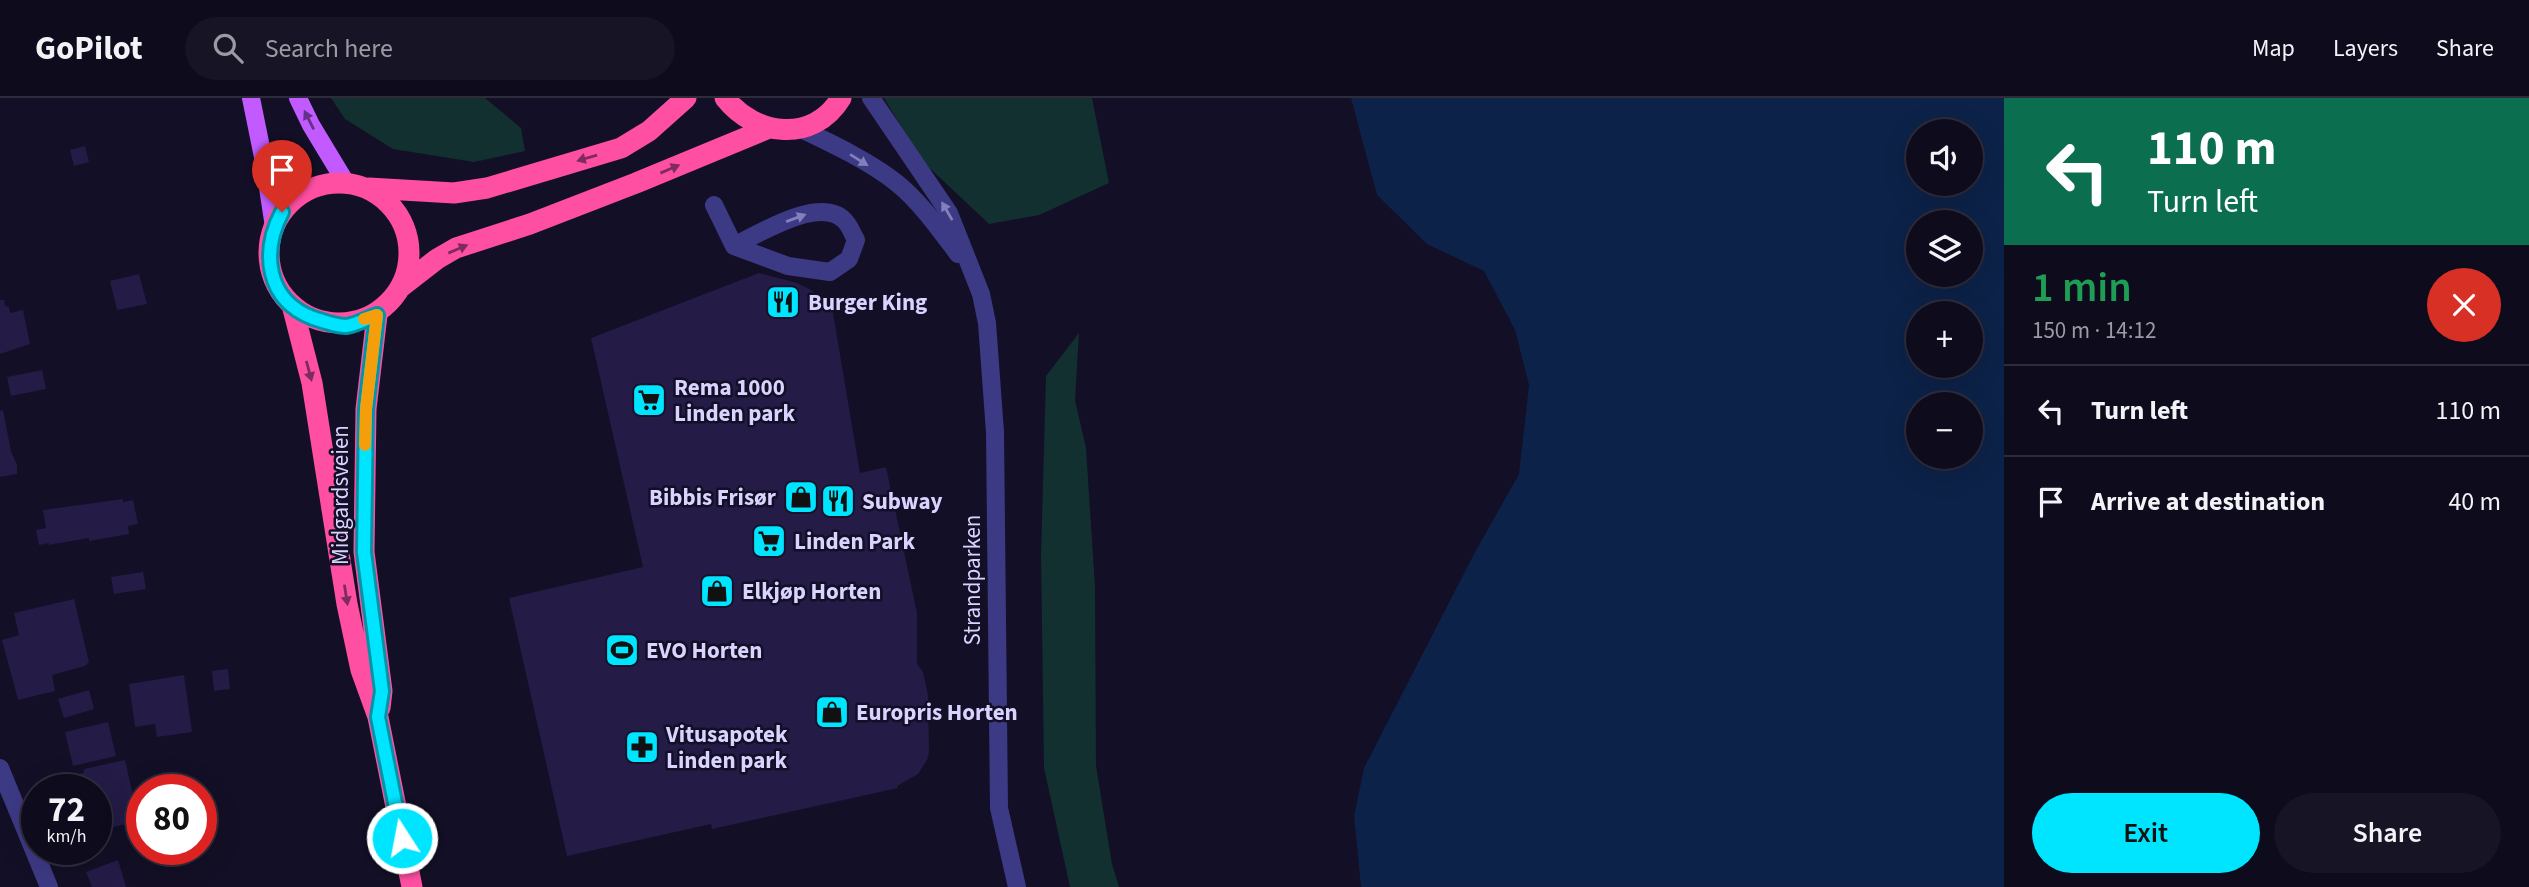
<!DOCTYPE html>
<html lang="en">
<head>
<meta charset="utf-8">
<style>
	body { margin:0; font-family:"Source Sans 3",sans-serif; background:#171425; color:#f1f3f6; height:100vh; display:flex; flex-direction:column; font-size:26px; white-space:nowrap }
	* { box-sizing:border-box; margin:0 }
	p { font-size:23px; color:#9b9ba3 }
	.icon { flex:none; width:38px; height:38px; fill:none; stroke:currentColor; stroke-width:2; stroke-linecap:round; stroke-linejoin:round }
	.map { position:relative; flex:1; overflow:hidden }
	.drawer { display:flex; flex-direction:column; background:#0e0b1c; width:525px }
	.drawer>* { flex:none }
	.guide { background:#0b6e4f; color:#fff; overflow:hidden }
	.tools { position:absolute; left:1906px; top:21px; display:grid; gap:14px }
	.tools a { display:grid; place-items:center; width:77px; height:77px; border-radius:50%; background:#0e0b1c; box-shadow:0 7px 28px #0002,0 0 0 2px #2e2b3b; font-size:35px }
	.speed { position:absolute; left:21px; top:676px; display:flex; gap:14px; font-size:35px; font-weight:700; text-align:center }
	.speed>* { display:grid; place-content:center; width:91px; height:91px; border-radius:50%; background:#0e0b1c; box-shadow:0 7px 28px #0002,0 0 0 2px #2e2b3b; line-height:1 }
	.speed small { font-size:18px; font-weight:400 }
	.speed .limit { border:10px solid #d22; background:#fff; color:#111 }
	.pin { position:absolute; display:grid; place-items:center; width:60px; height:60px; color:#fff; margin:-72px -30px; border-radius:50% 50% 50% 0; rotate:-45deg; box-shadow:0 0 7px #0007 }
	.pin .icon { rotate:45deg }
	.me { position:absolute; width:77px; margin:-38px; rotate:349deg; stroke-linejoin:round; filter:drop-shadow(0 0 5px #0008) }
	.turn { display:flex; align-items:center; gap:24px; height:147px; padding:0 28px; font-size:32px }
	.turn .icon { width:91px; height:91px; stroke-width:2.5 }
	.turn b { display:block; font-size:49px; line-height:60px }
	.round { display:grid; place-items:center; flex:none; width:74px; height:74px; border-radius:37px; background:#171425 }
	.overview { display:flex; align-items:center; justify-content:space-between; height:119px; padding:0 28px }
	h1 { font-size:42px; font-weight:600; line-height:52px; color:#1e9e55 }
	.button { display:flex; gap:14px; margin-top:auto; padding:14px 28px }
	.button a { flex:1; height:80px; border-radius:42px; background:#00e5ff; color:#111; font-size:28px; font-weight:600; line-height:80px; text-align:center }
	.button a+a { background:#171425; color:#f1f3f6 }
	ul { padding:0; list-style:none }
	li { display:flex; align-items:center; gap:21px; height:91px; padding:0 28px; border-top:2px solid #2e2b3b }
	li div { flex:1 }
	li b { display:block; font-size:26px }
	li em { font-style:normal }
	header { display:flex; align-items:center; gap:42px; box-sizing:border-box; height:98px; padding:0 35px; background:#0e0b1c; border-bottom:2px solid #2e2b3b }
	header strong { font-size:33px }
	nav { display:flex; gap:38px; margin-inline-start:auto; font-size:24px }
	.search { width:490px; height:63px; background:#171425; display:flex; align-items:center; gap:18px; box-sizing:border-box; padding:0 24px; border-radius:38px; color:#9b9ba3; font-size:26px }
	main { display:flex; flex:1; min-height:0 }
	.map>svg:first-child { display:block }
	.green { fill:#12302f }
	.water { fill:#0c2248; fill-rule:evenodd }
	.building { fill:#241b47 }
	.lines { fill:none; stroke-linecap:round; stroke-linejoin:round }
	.minor { stroke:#3d3a85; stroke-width:18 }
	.major { stroke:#c25bff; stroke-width:18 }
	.highway { stroke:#ff4fa3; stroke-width:21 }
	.oneway { fill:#623188 }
	.oneway2 { fill:#7d2c5e }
	.oneway3 { fill:#837fbc }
	.route-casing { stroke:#0095a6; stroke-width:18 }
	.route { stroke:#00e5ff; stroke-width:12 }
	.slow { stroke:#f59e0b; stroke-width:12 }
	.labels { text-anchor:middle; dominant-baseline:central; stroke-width:5; stroke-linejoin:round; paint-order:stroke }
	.poi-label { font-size:23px; font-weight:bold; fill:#d9d4ff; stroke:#130f26; text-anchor:start }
	.street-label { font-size:23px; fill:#d9d4ff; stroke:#130f26 }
</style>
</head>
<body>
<header>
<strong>GoPilot</strong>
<div class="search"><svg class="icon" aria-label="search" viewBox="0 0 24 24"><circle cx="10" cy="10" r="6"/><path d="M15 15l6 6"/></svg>Search here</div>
<nav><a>Map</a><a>Layers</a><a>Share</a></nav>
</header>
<main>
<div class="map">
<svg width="2004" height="789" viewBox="0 0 2004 789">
	<rect width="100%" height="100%" fill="#130f26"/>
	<path class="green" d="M331,0H485L521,30L525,53L474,64L393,51L345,21Z
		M884,0H1092L1109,85L1039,117L989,126L921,62Z
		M1079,235L1075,302L1086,350L1095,489L1096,668L1112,766L1119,789H1070L1044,670L1041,457L1046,278Z"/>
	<path class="water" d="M1351,0H2004V789H1361L1354,718L1364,670L1475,454L1519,376L1529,287L1515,232L1484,173L1427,146L1377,97ZM1918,33H1970V86H1918ZM1918,124H1970V177H1918ZM1918,215H1970V268H1918ZM1918,306H1970V359H1918Z"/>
	<path class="building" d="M85,48L89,64L74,68L70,52Z
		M759,175L797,185L811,192L832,209L860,375L886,369L917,515V566L923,574L928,597L929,654L927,662L918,676L897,688L898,690L712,731L711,726L567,758L509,500L643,469L591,240Z
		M139,176L147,206L117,212L110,183Z
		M0,202H4L5,208L9,209L10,215L23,212L30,246L0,256Z
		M42,272L46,291L11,298L7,279Z
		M3,312L11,353L17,367V376L0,379V313Z
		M123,401V404L133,402L138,426L128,428L129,436L89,443V440L49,447V445L39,447L36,432L46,430L43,412Z
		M143,474L146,491L114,496L111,479Z
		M74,501L89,564L85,568L52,577L55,593L18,602L2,542L19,537L14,515Z
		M228,571L230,591L214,593L212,573Z
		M184,577L192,634L157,639L155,626L135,629L129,586Z
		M89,592L94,611L64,620L58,601Z
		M108,624L116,658L73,668L65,634Z
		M125,662L139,723L100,732L96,717V691H60L57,681L84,675V671Z
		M118,762L126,789H92L86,774Z"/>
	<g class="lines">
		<path class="minor" d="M871,0L949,115L981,196L987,225L995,334L999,710L1017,789
			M799,30C831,45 871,64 898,86C921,105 940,132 958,156
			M714,107L734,148L788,168L830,174L849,161L856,142C853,137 850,128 845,123C821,97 760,135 734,148
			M0,670L49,789"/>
		<path class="major" d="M251,0L264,64L274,129
			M298,0L311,27L346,85"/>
		<path class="highway" d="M725,0C755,38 813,46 841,0
			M269 155a70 70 0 1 1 140 0a70 70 0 1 1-140 0Z
			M369,90L454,95L487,90L621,50L649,33L686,0
			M401,189L437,161L456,150L530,126L636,85L769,30
			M292,207L312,285L347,506L361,572L378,619L412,789
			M377,217L366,311L364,454L382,593L380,610"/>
	</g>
	<defs><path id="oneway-solid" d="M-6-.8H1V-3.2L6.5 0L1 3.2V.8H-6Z" transform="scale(1.75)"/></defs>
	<use class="oneway" href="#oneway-solid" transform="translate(309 22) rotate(-117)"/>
	<g class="oneway2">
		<use href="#oneway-solid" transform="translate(587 60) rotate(164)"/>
		<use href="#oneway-solid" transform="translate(670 71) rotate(-23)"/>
		<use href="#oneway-solid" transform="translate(458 151) rotate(-23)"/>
		<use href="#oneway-solid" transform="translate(309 273) rotate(75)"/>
		<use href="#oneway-solid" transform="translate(346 497) rotate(81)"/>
	</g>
	<g class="oneway3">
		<use href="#oneway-solid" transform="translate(859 62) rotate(32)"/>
		<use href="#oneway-solid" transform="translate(947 113) rotate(-120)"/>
		<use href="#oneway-solid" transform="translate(796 120) rotate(-20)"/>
	</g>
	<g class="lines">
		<g class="route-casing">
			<path id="route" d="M282,114C261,154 266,202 313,220C322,223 336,228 346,228C355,227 368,220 377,217L366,311L364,454L382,593L378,619L402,740"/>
		</g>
		<use href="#route" class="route"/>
		<path class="slow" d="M364,221L377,217L366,311L365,347"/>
	</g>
	<defs>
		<g id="restaurant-square" transform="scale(1.75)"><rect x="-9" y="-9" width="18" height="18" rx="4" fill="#00e5ff" stroke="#130f26"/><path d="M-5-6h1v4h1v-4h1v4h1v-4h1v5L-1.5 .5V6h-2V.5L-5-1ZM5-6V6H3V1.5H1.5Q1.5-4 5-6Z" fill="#111"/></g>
		<g id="supermarket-square" transform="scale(1.75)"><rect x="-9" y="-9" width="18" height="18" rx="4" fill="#00e5ff" stroke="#130f26"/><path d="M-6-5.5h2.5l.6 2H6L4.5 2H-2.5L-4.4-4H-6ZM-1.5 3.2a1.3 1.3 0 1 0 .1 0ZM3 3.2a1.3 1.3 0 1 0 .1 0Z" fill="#111"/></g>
		<g id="shop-square" transform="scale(1.75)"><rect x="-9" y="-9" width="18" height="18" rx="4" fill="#00e5ff" stroke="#130f26"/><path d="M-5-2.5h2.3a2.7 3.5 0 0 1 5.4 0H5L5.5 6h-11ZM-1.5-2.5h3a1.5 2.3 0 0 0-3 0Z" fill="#111"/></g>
		<g id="stadium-square" transform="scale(1.75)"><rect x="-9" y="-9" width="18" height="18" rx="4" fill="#00e5ff" stroke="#130f26"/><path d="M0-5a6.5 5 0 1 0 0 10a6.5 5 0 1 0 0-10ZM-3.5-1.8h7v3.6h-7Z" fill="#111"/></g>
		<g id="pharmacy-square" transform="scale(1.75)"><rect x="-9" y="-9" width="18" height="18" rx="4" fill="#00e5ff" stroke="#130f26"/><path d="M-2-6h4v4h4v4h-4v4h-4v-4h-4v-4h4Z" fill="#111"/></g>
	</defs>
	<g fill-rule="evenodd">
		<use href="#restaurant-square" x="783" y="204"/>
		<use href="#supermarket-square" x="649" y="302"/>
		<use href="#shop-square" x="801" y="399"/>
		<use href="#restaurant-square" x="838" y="403"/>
		<use href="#supermarket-square" x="769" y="443"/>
		<use href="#shop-square" x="717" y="493"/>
		<use href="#stadium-square" x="622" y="552"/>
		<use href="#shop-square" x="832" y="614"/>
		<use href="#pharmacy-square" x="642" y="649"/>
	</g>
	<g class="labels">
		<g class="poi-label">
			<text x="808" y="204">Burger King</text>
			<text x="674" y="289">Rema 1000<tspan x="674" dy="26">Linden park</tspan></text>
			<text x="776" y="399" text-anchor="end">Bibbis Frisør</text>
			<text x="862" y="403">Subway</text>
			<text x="794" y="443">Linden Park</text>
			<text x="742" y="493">Elkjøp Horten</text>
			<text x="646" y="552">EVO Horten</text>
			<text x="856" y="614">Europris Horten</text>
			<text x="666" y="636">Vitusapotek<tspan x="666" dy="26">Linden park</tspan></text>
		</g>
		<g class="street-label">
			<text transform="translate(340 397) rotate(-90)">Midgardsveien</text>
			<text transform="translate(972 482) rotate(-90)">Strandparken</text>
		</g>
	</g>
</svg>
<div class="tools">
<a><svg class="icon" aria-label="sound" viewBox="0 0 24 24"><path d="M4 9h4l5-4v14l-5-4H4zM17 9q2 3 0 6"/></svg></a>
<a><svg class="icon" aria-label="layers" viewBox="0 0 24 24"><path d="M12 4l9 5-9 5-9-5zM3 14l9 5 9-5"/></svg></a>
<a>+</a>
<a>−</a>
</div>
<div class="speed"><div>72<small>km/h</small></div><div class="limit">80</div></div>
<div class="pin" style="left:282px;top:114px;background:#d93025"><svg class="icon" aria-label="arrive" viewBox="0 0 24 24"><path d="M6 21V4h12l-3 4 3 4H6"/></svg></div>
<svg class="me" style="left:402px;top:740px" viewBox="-20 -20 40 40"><circle r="17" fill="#00e5ff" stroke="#fff" stroke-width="3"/><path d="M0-11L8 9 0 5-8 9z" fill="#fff"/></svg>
</div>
<section class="drawer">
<div class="guide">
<div class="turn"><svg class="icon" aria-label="left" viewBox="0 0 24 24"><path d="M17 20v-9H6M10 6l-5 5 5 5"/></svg><div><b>110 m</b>Turn left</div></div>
</div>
<div class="overview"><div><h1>1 min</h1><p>150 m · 14:12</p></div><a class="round" style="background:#d93025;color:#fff"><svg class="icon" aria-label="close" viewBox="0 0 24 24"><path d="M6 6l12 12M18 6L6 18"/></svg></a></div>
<ul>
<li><svg class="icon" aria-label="left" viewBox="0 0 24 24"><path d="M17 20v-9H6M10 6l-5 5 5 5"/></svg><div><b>Turn left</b></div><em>110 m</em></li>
<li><svg class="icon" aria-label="arrive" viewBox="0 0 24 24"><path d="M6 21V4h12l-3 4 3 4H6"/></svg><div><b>Arrive at destination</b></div><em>40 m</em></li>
</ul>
<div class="button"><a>Exit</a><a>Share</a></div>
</section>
</main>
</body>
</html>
